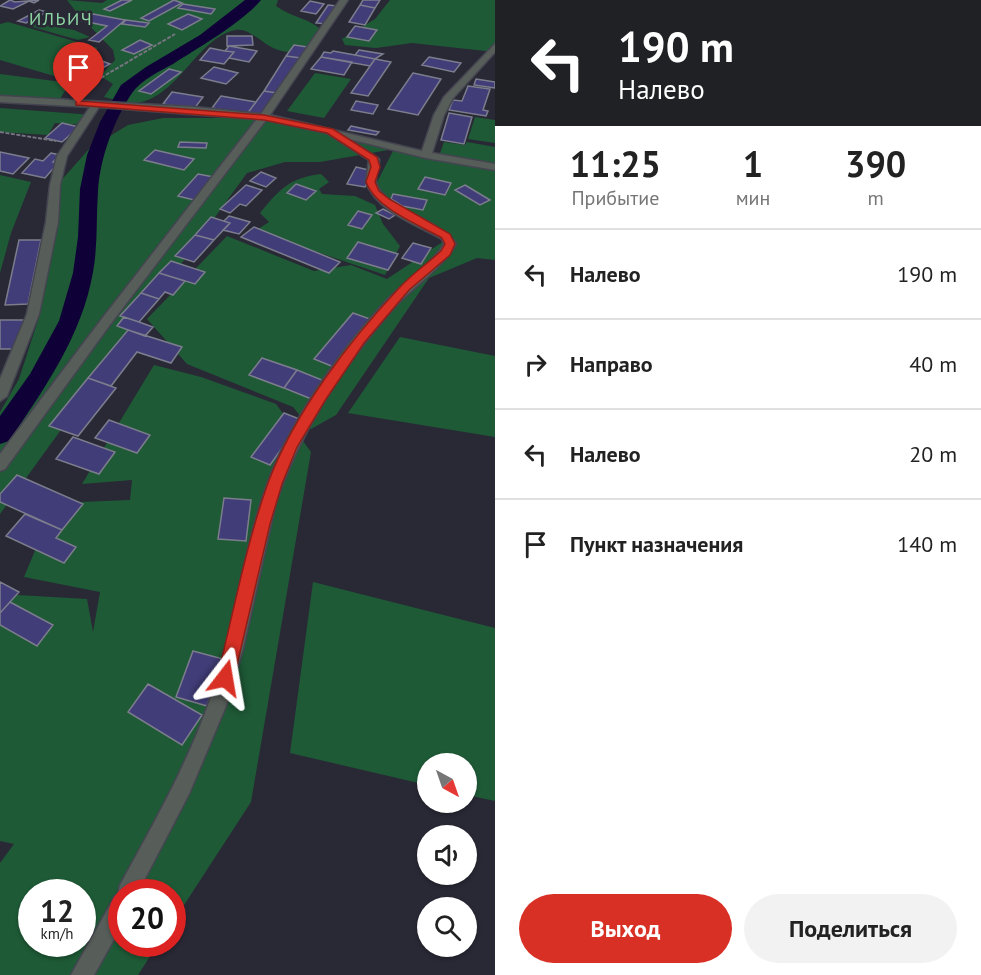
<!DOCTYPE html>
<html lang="ru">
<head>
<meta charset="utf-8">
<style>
	body { margin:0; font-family:"PT Sans",sans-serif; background:#f2f2f2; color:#222; height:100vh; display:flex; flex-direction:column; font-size:22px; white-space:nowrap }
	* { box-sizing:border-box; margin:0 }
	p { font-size:20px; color:#767676 }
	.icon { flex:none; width:33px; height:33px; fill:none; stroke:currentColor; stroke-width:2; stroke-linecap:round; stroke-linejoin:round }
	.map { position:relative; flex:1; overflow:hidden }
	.sheet { display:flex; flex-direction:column; background:#fff; width:486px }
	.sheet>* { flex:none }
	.banner { background:#202124; color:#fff; overflow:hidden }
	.needle { width:39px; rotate:140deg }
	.buttons { position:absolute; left:417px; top:753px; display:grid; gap:12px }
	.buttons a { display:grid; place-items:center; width:60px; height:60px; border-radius:50%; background:#fff; box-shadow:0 2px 4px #0004; font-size:30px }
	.speed { position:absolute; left:18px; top:879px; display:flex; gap:12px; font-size:30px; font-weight:700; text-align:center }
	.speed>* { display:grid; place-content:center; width:78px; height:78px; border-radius:50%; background:#fff; box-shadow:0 2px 4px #0004; line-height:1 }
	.speed small { font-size:15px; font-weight:400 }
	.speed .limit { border:9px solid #d22; background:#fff; color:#111 }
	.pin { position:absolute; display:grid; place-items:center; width:51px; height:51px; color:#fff; margin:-62px -26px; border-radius:50% 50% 50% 0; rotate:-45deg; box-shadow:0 0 6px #0007 }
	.pin .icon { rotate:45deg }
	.me { position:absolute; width:66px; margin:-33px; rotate:14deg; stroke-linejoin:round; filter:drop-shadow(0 0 4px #0008) }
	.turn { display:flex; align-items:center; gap:21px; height:126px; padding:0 24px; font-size:27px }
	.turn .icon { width:78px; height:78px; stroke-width:2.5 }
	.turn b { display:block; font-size:42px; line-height:51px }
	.eta { display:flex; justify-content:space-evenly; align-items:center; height:102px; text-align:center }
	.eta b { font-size:36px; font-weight:700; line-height:42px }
	.primary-button { display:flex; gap:12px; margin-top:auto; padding:12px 24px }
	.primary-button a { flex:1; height:69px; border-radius:36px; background:#d93025; color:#fff; font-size:24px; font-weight:700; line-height:69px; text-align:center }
	.primary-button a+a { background:#f2f2f2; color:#222 }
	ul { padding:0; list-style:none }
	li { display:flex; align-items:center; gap:18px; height:90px; padding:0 24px; border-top:2px solid #e0e0e0 }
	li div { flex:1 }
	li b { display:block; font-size:22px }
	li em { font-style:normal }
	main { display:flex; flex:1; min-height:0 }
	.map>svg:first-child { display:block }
	.green { fill:#1e5a36; fill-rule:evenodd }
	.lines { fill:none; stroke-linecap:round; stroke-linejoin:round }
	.canal { fill:#0f0138; fill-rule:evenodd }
	.building { fill:#413d79; stroke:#7c7d8c; stroke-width:1.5 }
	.minor-casing { stroke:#454551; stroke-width:3 }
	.path { stroke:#757580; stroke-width:2; stroke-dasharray:4 1.5; stroke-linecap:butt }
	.minor { fill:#575d59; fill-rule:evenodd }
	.route { fill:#d93025; stroke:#8d1f18; stroke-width:1.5 }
	.labels { text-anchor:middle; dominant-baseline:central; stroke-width:5; stroke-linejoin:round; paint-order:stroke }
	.far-neighbourhood-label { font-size:18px; letter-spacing:1.5px; fill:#8dd4a3; stroke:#292936 }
</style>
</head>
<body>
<main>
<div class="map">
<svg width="495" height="975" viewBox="0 0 495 975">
	<rect width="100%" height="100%" fill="#292936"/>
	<path class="green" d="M67,0L102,3L107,0H278L276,6C293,18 306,17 322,30L318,40C312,43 305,49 298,51C268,58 255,26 235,30C196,38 175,104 131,103C122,103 113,99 104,97L113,84L100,76L115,60L113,50L77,13Z
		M390,0H495V52L412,43L376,48L345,45L342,39L375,19Z
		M8,22L98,48L54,76L0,60V24Z
		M36,23L74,30L90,37L78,40L29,26Z
		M315,73L351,79L324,118L287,111Z
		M0,74L70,83L58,102L0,98Z
		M0,108L93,115L87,125L55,123L48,135L0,132Z
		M475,117L495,120V143L468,139Z
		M163,118H265L495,169V260L477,258L429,278L336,415L311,429L293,407L187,364L147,319L227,236L314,271L351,265L387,279L447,239L372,192L394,149L320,162H285L247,173L0,514V412L19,379L40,314L58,184L89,149L128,125Z
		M444,142L465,145L467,142L495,147V166L439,156Z
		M321,174L329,182L319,189L322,194L355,196L375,205L383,224L400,246L385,275L255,231L269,222L260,213C280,189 289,178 321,174Z
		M0,175L31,182L11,233L0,273Z
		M400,337L495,356V437L348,413Z
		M154,365L201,377L276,404L311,452L251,802L173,922L172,892H122V944H158L138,975H0V863L14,844L0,841V594L87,599L93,632L100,592L24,577L55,503L130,500L132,480L82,484ZM32,892H82V944H32Z
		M313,582L495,628V801L467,795L466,764H428L427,785L290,753Z"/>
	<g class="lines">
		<path class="canal" d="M245,0H261C243,22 198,48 173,64C160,71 141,80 132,93C114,120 100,158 98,191C96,218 98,245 93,272C82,336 44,389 9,441L0,444V416L30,374L59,321L73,273L78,237L80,189L87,155L100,122L121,85L146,67L200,35Z"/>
	</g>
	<path class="building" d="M10,0L15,2L39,0L34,3L29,1L13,9L0,6Z
		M122,0H132L110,11L104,9Z
		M174,0L182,3L149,21L141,18Z
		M363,0H380L375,8L360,5Z
		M310,1L324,4L316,14L301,11Z
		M183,4L215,9L211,14L178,8Z
		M328,5L338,6L326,24L316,23Z
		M360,5L375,8L365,25L349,22Z
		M39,10L47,12L26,23L18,21Z
		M93,14L125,20L99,42L89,40L107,26L83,21Z
		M188,14L202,19L182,30L168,24Z
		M126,20L149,23L145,27L122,24Z
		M355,26L377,30L369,41L347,37Z
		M227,36H252L253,45L227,46Z
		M140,40L152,45L134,54L122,50Z
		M294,45L308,47L301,58L286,56Z
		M229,46L257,51L249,62L229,58L234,52L225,51Z
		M210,48L225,51L234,52L224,64L200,60Z
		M359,50L383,54L375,59L355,55Z
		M333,51L355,55L375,59L370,66L321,57L324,52L331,53Z
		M286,56L301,58L277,93L264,91Z
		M91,57L110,64L86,77L67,69Z
		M321,57L352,62L344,75L311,69Z
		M429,57L461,63L454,72L422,65Z
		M375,59L391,62L368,96L351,93Z
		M214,67L238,73L226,84L201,78Z
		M169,69L181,72L151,94L139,91Z
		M413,73L441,79L418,115L388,109Z
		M476,79L495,82V88L474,85Z
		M468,86L490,89L483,110L488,111L486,116L449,110L453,100L462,101Z
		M264,91L277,93L261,117L247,114Z
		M172,92L203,97L194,109L163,104Z
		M221,96L256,102L247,114L212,108Z
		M356,101L378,105L373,114L351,110Z
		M449,113L472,117L464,144L441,140Z
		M62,123L79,127L62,142L45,138Z
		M351,126L379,132L376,135L348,130Z
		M180,142L207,143L206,148L178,147Z
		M155,150L194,159L184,170L144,160Z
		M0,152L29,158L13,174L0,171Z
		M51,153L60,155L53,162L58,163L45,178L22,173L35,159L43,161Z
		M356,167L373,171L365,187L347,184Z
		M261,172L276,178L266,187L250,181Z
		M198,174L214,177L194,200L178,196Z
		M425,177L451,183L445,195L418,189Z
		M296,184L316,191L306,200L287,193Z
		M246,185L262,190L246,206L240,204L230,213L220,209Z
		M465,185L490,200L480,205L455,190Z
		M393,194L427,200L423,210L402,206L391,199Z
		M383,209L395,215L389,219L376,213Z
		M358,211L372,215L362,229L348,225Z
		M229,216L250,222L239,234L223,230L230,223L224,221Z
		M211,217L230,223L214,240L195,235Z
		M254,227L340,262L329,273L241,237Z
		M195,235L214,240L194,262L175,256Z
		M19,240H41L28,304L5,305Z
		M358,242L398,254L388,270L347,258Z
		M413,243L431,248L421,264L402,258Z
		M171,261L205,272L195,284L159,273Z
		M159,273L185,281L173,295L165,292L159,299L141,293Z
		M141,293L159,299L139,322L120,316Z
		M353,313L373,320L334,367L314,359Z
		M124,317L139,322L153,327L145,336L117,326Z
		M0,320H25L17,349H0Z
		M128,330L182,347L171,363L137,352L111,386L88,378Z
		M262,358L297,370L284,388L249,375Z
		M297,370L327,382L314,400L284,388Z
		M88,378L116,388L78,436L49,426Z
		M284,413L302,420L270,465L251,457Z
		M109,420L150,435L137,453L95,438Z
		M73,437L115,452L99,474L56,459Z
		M17,475L83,504L62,530L0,502V494Z
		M224,498L251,500L246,541L218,539Z
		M25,514L62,530L56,538L76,547L64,563L6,536Z
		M0,582L19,592L0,613Z
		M10,602L53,625L37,646L0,625V613Z
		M193,651L223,659L207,706L176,697Z
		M148,684L202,715L182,745L128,712Z"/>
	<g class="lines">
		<g class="minor-casing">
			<path id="minor" d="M340,0H348L270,115L422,151L434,115L444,97L495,44V52L453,98L444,115L432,153L495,164V170L426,158L349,139L379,159C380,167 375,174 376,182C381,207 442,221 456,244C441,270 412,287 392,310C342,367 301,430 276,502L243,649L226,706L189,794L138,892H122V925L94,975H71L115,896L118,894L120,885C157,818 196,749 218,675C240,599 248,517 284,445C311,393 346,344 386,301C404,282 432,265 444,244L442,239C417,225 376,211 366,182L369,160L327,133L266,120L109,326L5,469L0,471V454L101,320L257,119L99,107L67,156L60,185L58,222L39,314L7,396L0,401V379L27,314L46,222L50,185L57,156L90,107L0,102V96L194,107L261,114Z"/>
		</g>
		<path class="path" d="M82,89L175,34
			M0,132L56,141"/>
		<use href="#minor" class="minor"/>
	</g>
	<path class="route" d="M79,101L264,115L333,129L377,157L380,167L375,182L379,191L389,199L450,234L455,244L450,255L409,290L364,343L326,399L297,447L282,484L270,524L234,678L231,683L225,686L220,683L217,678C233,615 246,544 268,483C294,413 349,341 400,287C412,274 428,263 441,251L445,244L442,238C419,225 375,208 366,182L371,167L369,160L327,133L264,120L76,105V102Z"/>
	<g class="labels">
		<g class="far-neighbourhood-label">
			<text x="61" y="18">ИЛЬИЧ</text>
		</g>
	</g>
</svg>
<div class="buttons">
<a><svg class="needle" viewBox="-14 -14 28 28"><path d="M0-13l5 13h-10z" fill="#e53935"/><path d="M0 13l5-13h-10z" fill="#767676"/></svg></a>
<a><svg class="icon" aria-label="sound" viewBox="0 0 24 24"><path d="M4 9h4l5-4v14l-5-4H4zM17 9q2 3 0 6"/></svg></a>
<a><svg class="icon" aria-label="search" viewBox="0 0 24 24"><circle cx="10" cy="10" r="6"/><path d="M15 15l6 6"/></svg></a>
</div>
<div class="speed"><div>12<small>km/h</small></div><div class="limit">20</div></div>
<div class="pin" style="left:79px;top:104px;background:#d93025"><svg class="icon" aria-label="arrive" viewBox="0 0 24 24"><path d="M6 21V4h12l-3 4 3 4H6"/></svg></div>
<svg class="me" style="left:225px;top:678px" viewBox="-20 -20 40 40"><path d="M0-17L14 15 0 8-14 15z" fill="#d93025" stroke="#fff" stroke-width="4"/></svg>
</div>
<section class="sheet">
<div class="banner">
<div class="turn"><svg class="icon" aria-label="left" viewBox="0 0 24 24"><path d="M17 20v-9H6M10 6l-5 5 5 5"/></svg><div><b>190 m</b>Налево</div></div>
</div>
<div class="eta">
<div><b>11:25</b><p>Прибытие</p></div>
<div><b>1</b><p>мин</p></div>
<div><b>390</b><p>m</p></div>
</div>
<ul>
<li><svg class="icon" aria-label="left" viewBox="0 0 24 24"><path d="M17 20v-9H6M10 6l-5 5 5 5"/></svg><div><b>Налево</b></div><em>190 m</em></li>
<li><svg class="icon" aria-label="right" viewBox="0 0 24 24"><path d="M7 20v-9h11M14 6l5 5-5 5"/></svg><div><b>Направо</b></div><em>40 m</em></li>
<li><svg class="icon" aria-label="left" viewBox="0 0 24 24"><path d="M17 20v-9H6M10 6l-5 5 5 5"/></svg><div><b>Налево</b></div><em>20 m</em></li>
<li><svg class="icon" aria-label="arrive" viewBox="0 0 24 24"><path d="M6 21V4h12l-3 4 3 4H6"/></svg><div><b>Пункт назначения</b></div><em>140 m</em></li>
</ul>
<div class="primary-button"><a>Выход</a><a>Поделиться</a></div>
</section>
</main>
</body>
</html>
